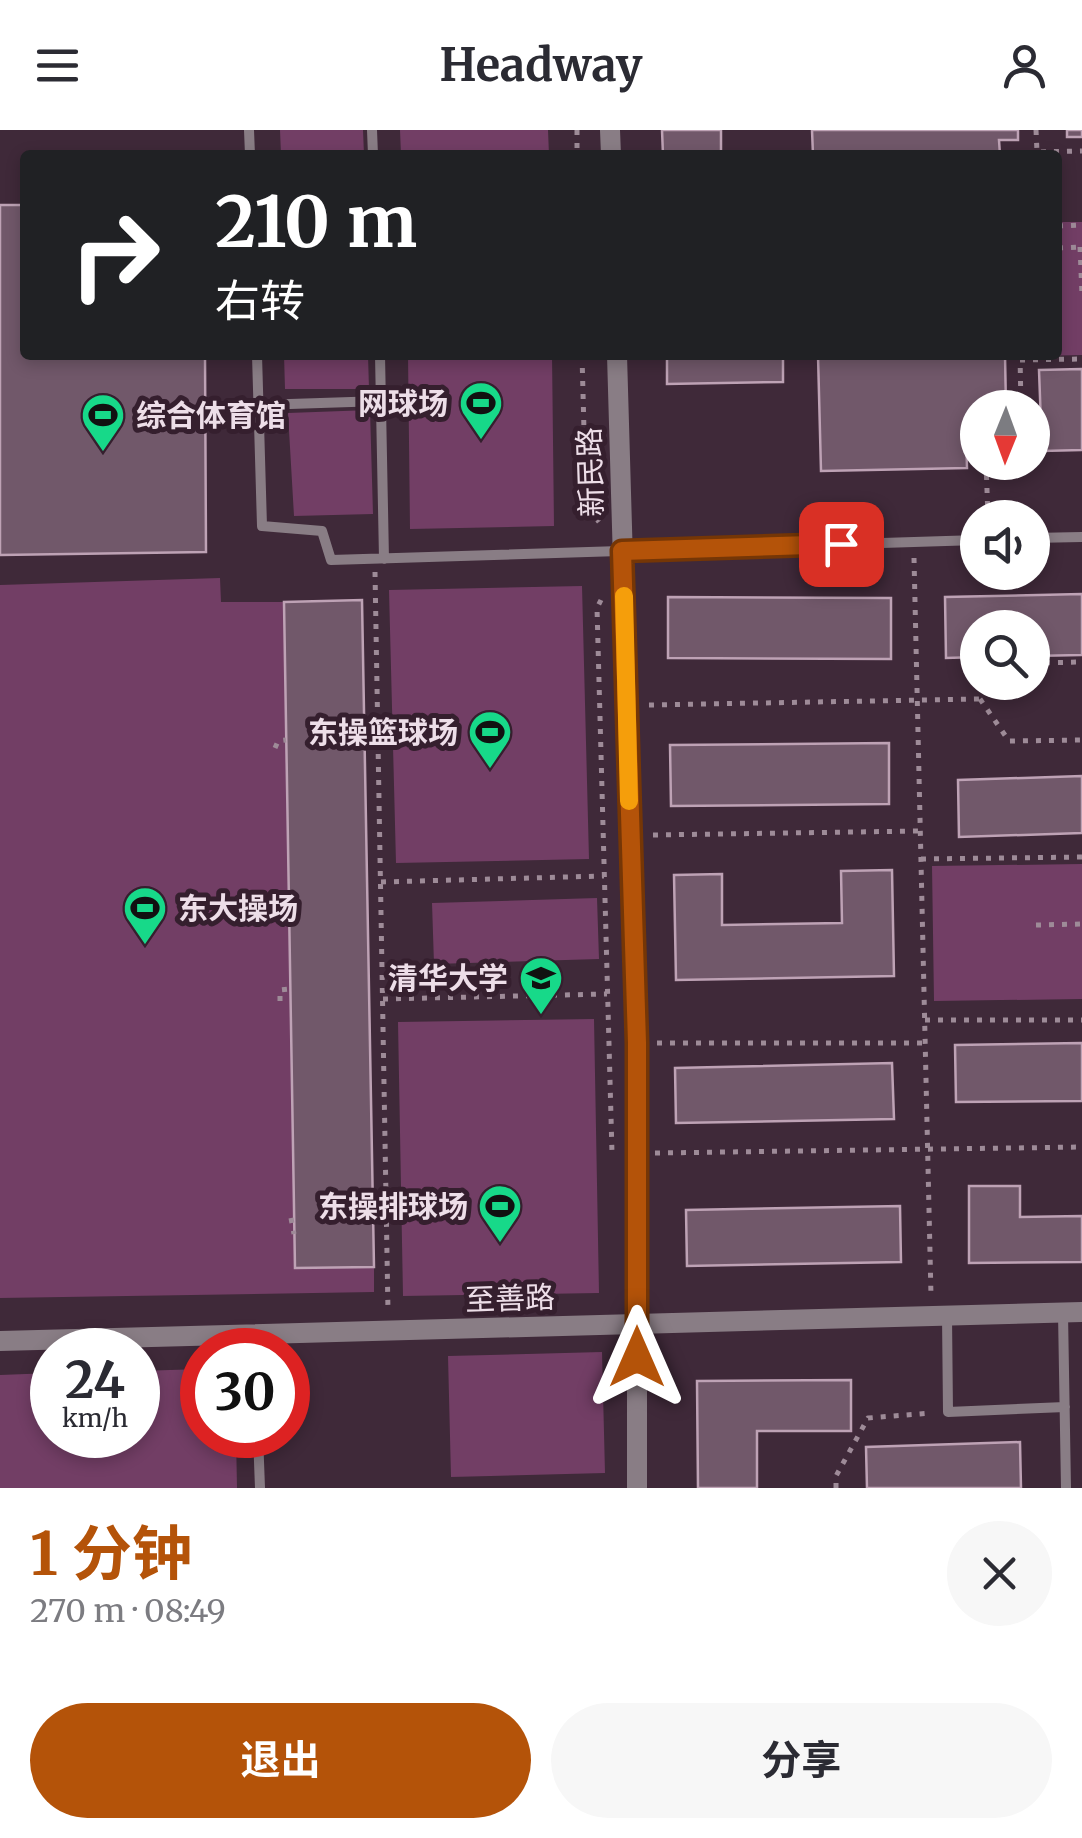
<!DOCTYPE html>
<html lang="zh">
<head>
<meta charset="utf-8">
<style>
	body { margin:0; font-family:Merriweather,"Noto Sans SC",serif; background:#f7f7f7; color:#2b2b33; height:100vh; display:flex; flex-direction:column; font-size:38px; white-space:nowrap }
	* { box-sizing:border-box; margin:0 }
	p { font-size:32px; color:#7c7c81 }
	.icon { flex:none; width:55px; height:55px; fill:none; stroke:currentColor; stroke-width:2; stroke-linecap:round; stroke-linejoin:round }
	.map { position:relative; height:1358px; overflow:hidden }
	.drawer { display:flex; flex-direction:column; background:#fff; flex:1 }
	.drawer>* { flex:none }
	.banner { position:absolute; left:20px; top:20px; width:1042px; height:210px; border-radius:10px; box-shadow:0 5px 15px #0003; background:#202124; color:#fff; overflow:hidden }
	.needle { width:65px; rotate:181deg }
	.fabs { position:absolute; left:960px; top:260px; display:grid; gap:20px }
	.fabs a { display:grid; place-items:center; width:90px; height:90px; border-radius:50%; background:#fff; box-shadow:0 5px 15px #0003; font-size:50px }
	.speed { position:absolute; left:30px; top:1198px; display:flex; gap:20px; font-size:50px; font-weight:700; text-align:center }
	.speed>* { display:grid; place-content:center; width:130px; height:130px; border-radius:50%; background:#fff; box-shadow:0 5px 15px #0003; line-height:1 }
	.speed small { font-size:25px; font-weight:400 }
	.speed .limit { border:15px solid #d22; background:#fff; color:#111 }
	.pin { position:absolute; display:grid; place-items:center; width:85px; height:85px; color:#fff; margin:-42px; border-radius:20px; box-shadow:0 5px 15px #0006 }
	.me { position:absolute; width:110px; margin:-55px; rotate:0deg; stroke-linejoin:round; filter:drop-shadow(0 0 8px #0008) }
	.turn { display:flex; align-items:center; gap:35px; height:210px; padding:0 30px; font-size:45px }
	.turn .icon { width:130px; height:130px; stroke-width:2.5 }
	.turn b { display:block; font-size:70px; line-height:85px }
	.round { display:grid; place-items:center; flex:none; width:105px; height:105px; border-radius:52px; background:#f7f7f7 }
	.head { display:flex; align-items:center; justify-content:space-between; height:170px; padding:0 30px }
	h1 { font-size:60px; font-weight:700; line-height:75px; color:#b45309 }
	.action { display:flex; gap:20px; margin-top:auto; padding:20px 30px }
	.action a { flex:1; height:115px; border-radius:60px; background:#b45309; color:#fff; font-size:40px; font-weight:700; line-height:115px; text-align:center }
	.action a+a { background:#f7f7f7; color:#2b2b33 }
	header { display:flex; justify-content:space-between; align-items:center; height:130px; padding:0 30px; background:#fff; font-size:45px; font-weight:700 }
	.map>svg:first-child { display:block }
	.green { fill:#723e65 }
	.building { fill:#71586a; stroke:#bea2b5; stroke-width:2.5 }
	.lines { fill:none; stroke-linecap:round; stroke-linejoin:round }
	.path { stroke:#9e8b98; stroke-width:5; stroke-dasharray:5 8; stroke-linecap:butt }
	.lane { stroke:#897d85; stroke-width:10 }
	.street { stroke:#897d85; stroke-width:20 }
	.route-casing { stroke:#753606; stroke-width:25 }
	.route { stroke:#b45309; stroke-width:18 }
	.slow { stroke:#f59e0b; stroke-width:18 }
	.labels { text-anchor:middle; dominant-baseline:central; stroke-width:10; stroke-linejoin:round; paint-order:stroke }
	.poi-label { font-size:30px; font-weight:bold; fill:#eddee8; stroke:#351f2e; text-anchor:end }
	.street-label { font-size:30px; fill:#eddee8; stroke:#351f2e }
</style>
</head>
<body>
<header><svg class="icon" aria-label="menu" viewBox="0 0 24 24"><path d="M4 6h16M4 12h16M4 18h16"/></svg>Headway<svg class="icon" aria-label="person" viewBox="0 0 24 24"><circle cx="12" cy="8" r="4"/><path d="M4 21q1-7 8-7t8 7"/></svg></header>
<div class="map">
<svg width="1082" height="1358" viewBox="0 0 1082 1358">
	<rect width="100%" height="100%" fill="#3f2939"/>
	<path class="green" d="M280,0H363L364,25H281Z
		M400,0H548L549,25H401Z
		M1058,92H1082V225L1037,226L1058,225Z
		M284,225H368L369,259H285Z
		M408,225H552L554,396L410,399Z
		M370,280L373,384L294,386L288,283Z
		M220,448L221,472H284L295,1137H374V1162L0,1168V455Z
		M582,456L589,729L396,733L389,460Z
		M1082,734V869L934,871L932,736Z
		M597,768L599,829L434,834L432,773Z
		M594,889L599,1163L403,1166L398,892Z
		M602,1222L605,1343L451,1347L448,1226Z
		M202,1239V1305H236L237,1358H0V1245L52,1243V1305H138V1241Z"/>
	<path class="building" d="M662,0H721V25H663Z
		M812,0H1018V10H999L1000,25H813Z
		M1067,0H1082V7H1067Z
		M0,75H25V225H205L206,422L0,425Z
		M667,225H783V252L667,254Z
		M818,225H1005L1006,278H978V301H966L967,338L821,341Z
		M1082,239V320L1042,321L1039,240Z
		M1082,464V525L1032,526V498H978V527L946,528L945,467Z
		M668,467L891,468V529L668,528Z
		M362,470L374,1137L295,1138L284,472Z
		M362,470L374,1137L295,1138L284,472Z
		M889,613V674L671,676L670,615Z
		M1082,646V703L959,707L958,650Z
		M892,740L894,846L676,850L674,745L722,744V795L842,793L841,741Z
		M1082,913V971L956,972L955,915Z
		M892,933L894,989L676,993L675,938Z
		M969,1056H1020V1087L1082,1086V1132L969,1133Z
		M900,1076L901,1132L687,1136L686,1080Z
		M851,1250V1301H757V1358H698L697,1251Z
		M1020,1312L1021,1358H867L866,1317Z"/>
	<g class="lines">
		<path class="path" d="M577,0V25
			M1036,0L1037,22L1082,21
			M1015,25L1037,22
			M1058,96L1082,95
			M1080,117L1082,165
			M1058,118L1079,117
			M582,225L586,376L599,392
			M1020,225L1021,278
			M1020,230L1082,229
			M986,332L988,388
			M914,428L931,1166
			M375,442L388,1181
			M601,470L597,478L612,1023
			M1032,533L1082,532
			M980,569L1009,611L1082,610
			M649,575L980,569L997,552
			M275,618L278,611L286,610
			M653,705L920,701
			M921,729L1082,727
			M381,752L604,746
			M278,761V770L289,772
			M1036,795L1082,794
			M383,869L607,864
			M280,871V860L290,859
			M925,890H1082
			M657,913H924
			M655,1023L1082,1017
			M291,1088L294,1104
			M836,1358V1346L868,1288L932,1283"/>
		<path class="lane" d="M249,0L250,25
			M372,0L373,25
			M257,225L262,396L322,401L331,430L978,410
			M380,225L384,429
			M259,275L382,271
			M1032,408L1082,407
			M1063,1183L1066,1358
			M947,1186L948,1282L1065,1277
			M255,1205V1220
			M258,1305L260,1358"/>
		<path class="street" d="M610,0L611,25
			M617,225L637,913V1358
			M0,1211L1082,1182"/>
	</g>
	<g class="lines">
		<g class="route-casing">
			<path id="route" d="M637,1227V913L622,421L841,414"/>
		</g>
		<use href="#route" class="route"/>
		<path class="slow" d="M624,466L629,671"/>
	</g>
	<defs>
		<g id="stadium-pin" transform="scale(2.25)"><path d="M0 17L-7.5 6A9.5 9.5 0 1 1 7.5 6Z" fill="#17d989" stroke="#351f2e"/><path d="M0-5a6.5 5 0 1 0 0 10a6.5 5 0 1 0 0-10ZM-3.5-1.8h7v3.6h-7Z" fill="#111"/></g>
		<g id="university-pin" transform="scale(2.25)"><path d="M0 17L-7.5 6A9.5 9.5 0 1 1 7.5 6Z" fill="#17d989" stroke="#351f2e"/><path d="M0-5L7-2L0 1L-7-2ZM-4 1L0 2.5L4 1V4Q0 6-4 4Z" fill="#111"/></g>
	</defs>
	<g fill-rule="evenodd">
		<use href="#stadium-pin" x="481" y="273"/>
		<use href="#stadium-pin" x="103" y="285"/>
		<use href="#stadium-pin" x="490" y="602"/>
		<use href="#stadium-pin" x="145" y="778"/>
		<use href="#university-pin" x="541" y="848"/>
		<use href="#stadium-pin" x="500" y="1076"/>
	</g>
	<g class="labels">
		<g class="poi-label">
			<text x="448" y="273">网球场</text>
			<text x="136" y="285" text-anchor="start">综合体育馆</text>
			<text x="458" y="602">东操篮球场</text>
			<text x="178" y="778" text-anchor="start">东大操场</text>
			<text x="508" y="848">清华大学</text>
			<text x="468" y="1076">东操排球场</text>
		</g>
		<g class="street-label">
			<text transform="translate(590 342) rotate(-92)">新民路</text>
			<text transform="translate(510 1168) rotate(-2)">至善路</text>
		</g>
	</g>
</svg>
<div class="fabs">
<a><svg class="needle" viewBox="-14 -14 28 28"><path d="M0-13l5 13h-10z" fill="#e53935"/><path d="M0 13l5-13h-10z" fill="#7c7c81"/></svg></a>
<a><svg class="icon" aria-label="sound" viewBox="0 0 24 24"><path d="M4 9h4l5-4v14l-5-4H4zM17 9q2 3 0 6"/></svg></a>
<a><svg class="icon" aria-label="search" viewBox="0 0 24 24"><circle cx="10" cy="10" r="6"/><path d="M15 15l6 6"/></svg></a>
</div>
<div class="speed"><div>24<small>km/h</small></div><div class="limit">30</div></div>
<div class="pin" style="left:841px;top:414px;background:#d93025"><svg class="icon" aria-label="arrive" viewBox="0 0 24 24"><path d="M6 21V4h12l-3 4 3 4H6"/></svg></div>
<svg class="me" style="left:637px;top:1227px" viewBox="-20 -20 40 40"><path d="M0-17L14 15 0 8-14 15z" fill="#b45309" stroke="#fff" stroke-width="4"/></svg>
<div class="banner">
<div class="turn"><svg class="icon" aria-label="right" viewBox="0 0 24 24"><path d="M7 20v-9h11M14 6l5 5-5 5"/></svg><div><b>210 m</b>右转</div></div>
</div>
</div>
<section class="drawer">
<div class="head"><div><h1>1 分钟</h1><p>270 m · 08:49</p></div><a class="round"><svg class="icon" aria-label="close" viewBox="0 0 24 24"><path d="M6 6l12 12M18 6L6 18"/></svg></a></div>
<div class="action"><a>退出</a><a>分享</a></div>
</section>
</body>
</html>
